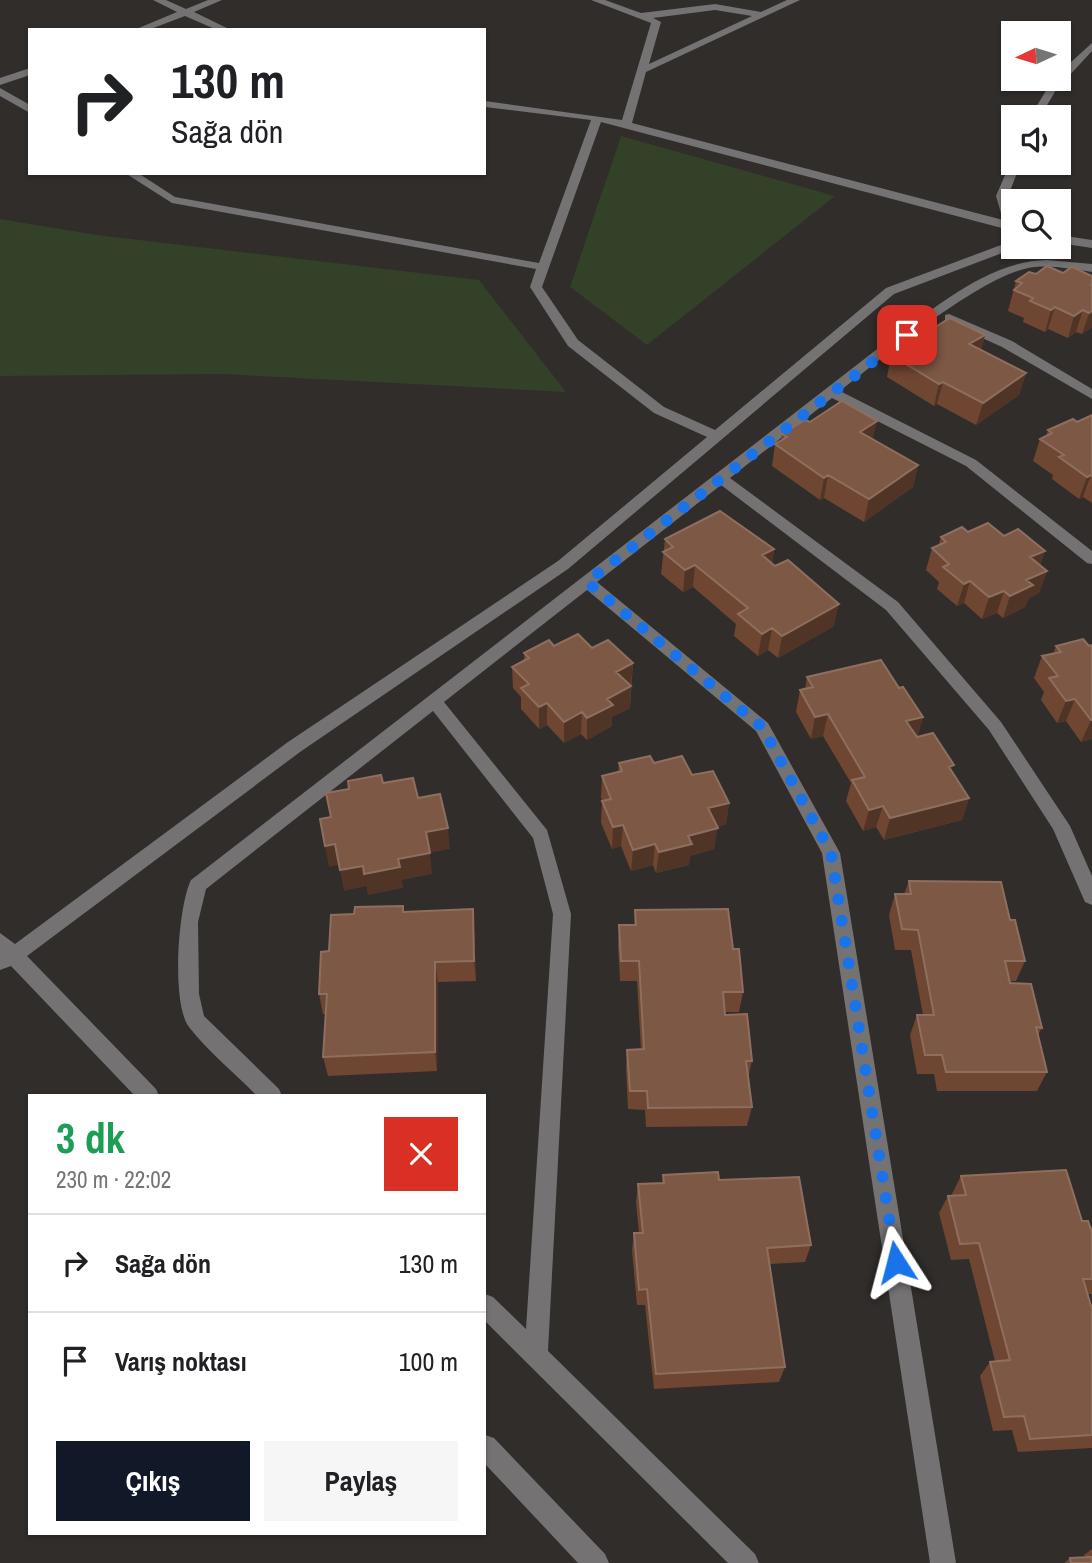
<!DOCTYPE html>
<html lang="tr">
<head>
<meta charset="utf-8">
<style>
	body { margin:0; font-family:"Archivo Narrow",sans-serif; background:#f6f6f6; color:#202124; height:100vh; display:flex; flex-direction:column; font-size:26px; white-space:nowrap }
	* { box-sizing:border-box; margin:0 }
	p { font-size:23px; color:#757577 }
	.icon { flex:none; width:38px; height:38px; fill:none; stroke:currentColor; stroke-width:2; stroke-linecap:round; stroke-linejoin:round }
	.map { position:relative; flex:1; overflow:hidden }
	.side { position:absolute; left:28px; top:1094px; width:458px; height:441px; display:flex; flex-direction:column; background:#fff; border-radius:0px; box-shadow:0 2px 5px #0004 }
	.side>* { flex:none }
	.top-card { position:absolute; left:28px; top:28px; width:458px; height:147px; border-radius:0px; box-shadow:0 2px 5px #0004; background:#fff; color:#202124; overflow:hidden }
	.needle { width:46px; rotate:266deg }
	.controls { position:absolute; left:1001px; top:21px; display:grid; gap:14px }
	.controls a { display:grid; place-items:center; width:70px; height:70px; border-radius:0px; background:#fff; box-shadow:0 2px 5px #0004; font-size:35px }
	.pin { position:absolute; display:grid; place-items:center; width:60px; height:60px; color:#fff; margin:-30px; border-radius:14px; box-shadow:0 4px 10px #0006 }
	.me { position:absolute; width:77px; margin:-38px; rotate:351deg; stroke-linejoin:round; filter:drop-shadow(0 0 5px #0008) }
	.turn { display:flex; align-items:center; gap:24px; height:147px; padding:0 28px; font-size:32px }
	.turn .icon { width:91px; height:91px; stroke-width:2.5 }
	.turn b { display:block; font-size:49px; line-height:60px }
	.round { display:grid; place-items:center; flex:none; width:74px; height:74px; border-radius:0px; background:#f6f6f6 }
	.headline { display:flex; align-items:center; justify-content:space-between; height:119px; padding:0 28px }
	h1 { font-size:42px; font-weight:700; line-height:52px; color:#1e9e55 }
	.cta { display:flex; gap:14px; margin-top:auto; padding:14px 28px }
	.cta a { flex:1; height:80px; border-radius:0px; background:#111827; color:#fff; font-size:28px; font-weight:700; line-height:80px; text-align:center }
	.cta a+a { background:#f6f6f6; color:#202124 }
	ul { padding:0; list-style:none }
	li { display:flex; align-items:center; gap:21px; height:98px; padding:0 28px; border-top:2px solid #e0e0e0 }
	li div { flex:1 }
	li b { display:block; font-size:26px }
	li em { font-style:normal }
	.map>svg:first-child { display:block }
	.green { fill:#324128 }
	.lines { fill:none; stroke-linecap:round; stroke-linejoin:round }
	.minor { fill:#747272; fill-rule:evenodd }
	.wall { fill:#6f4631 }
	.shaded-wall { fill:#503526 }
	.building { fill:#7c5845; stroke:#8e6f5f; stroke-width:2 }
	.route { stroke:#1a73e8; stroke-width:12; stroke-dasharray:0 21.6 }
</style>
</head>
<body>
<div class="map">
<svg width="1092" height="1563" viewBox="0 0 1092 1563">
	<rect width="100%" height="100%" fill="#302d2b"/>
	<path class="green" d="M621,136L835,196L647,345L570,287Z
		M0,219L97,235L479,280L566,392L221,374L0,376Z"/>
	<g class="lines">
		<path class="minor" d="M153,0H166L186,9L208,0H222L194,12L231,30H217L185,16L148,30H134L177,12Z
			M591,0H605L641,13L715,4L761,12L787,0H800L646,72L632,123L1003,220L996,196L1011,161L1021,163L1008,196L1013,216V231L601,122L542,287L578,340L664,407L715,430L886,288L1009,242L1013,241V247H1018L894,294L568,569L300,752L27,956L156,1089L159,1096H135L11,966L0,970V933L15,944L288,742L558,561L707,437L654,413L568,346L530,287L536,269L172,203L125,173H138L175,197L539,263L591,120L485,107V101L622,120L651,23ZM715,10L752,16L649,64L661,22L653,18Z
			M1092,43V51L1056,90L1040,117H1030L1053,79H1059V73Z
			M30,68V75L0,85V78Z
			M0,88L30,105V113L0,96Z
			M1059,235L1092,240V248L1059,243Z
			M1047,260L1092,264V272C1071,269 1049,264 1028,268C978,278 882,358 840,391L976,460L1092,551V564L1087,563L966,466L832,398L730,478L898,602L1001,722L1070,826L1092,876V905L1085,902L1053,829L989,730L886,610L721,485L597,582L768,723L840,853L956,1563H930L822,853L756,731L587,590L444,702L547,830L571,914L548,1351L755,1554L759,1563H728L485,1321V1294L493,1297L526,1329L553,914L533,838L433,711L206,889L198,922L199,994L204,1016L279,1089L282,1096H257C235,1073 208,1052 189,1027C171,1004 178,906 191,880L885,343C933,311 986,261 1047,260Z
			M949,314L1012,341L1092,389V399L1002,347L945,321V315Z
			M485,1435L494,1438L605,1554L609,1563H578L485,1464Z"/>
	</g>
	<path class="wall" d="M1063,273L1092,276V327L1082,334L1076,332L1068,338L1048,329L1045,332L1023,322L1024,318L1008,311L1016,281L1036,274Z
		M985,335L981,350L1026,373L1019,395L976,425L937,404L934,406L887,377L891,355L895,352L897,346L921,336Z
		M1092,415V503L1083,497L1079,499L1052,479L1053,475L1033,461L1040,439L1046,436L1048,430L1077,422Z
		M810,422L873,439L918,465L913,487L864,522L824,498L820,500L772,466L775,444L781,441L782,434Z
		M968,532L1004,536L1045,551L1040,565L1047,571L1039,593L1029,598L1025,607L1003,618L997,613L982,619L964,603L957,606L937,589L939,582L926,570L932,548L938,546L941,537Z
		M665,539L774,549L772,563L834,626L778,658L768,650L758,656L734,636L736,624L693,587L683,592L661,574Z
		M554,646L592,648L633,663L630,708L612,717V726L587,740L581,734L564,743L547,725L539,729L521,709V697L513,688L512,667L524,661V653Z
		M1056,646H1089L1092,739L1081,742L1066,721L1057,723L1041,700L1044,692L1034,678L1042,656L1053,654Z
		M807,677L899,688L923,717L917,737L952,771L969,798L962,820L884,840L876,827L863,831L846,801L851,783L823,736L811,739L796,712L800,690L805,689Z
		M619,763H654L692,775L729,803L726,824L717,827L714,849L690,856L689,865L656,873L653,865L631,871L621,846L612,849L601,823L602,801L601,797L602,776L618,772Z
		M909,881L1010,920L1025,961L1016,981H1009L1010,983L1042,1028L1038,1035L1047,1072L1037,1091H937L934,1074H917L910,1035L917,1015H923L911,950H895L889,915L895,894H904Z
		M403,906V912L474,930L476,981L438,982L437,1071L328,1076L323,1057L326,1014H323L319,994L329,951Z
		M635,910L733,949L743,992L739,1012H725V1015L752,1061L748,1078L752,1107L747,1126L646,1127L645,1110L628,1109L626,1069L627,1050H641L637,981H620L618,945L619,925H634Z
		M663,1175L719,1180L811,1245L805,1262L770,1264L785,1367L779,1382L654,1389L645,1305H637L632,1250L634,1233H639L636,1202L638,1184H662Z
		M961,1176L1082,1221L1092,1232V1294H1087L1092,1309V1448L1018,1452L1012,1430L993,1431L980,1376L990,1362L995,1361L969,1259L951,1260L939,1213L948,1196H953L952,1194Z
		M1092,1549V1563H1064L1070,1558L1085,1557L1084,1555Z"/>
	<path class="shaded-wall" d="M1055,307L1048,329L1045,332L1051,310Z
		M1083,310L1076,332L1068,338L1074,316Z
		M1092,311V327L1082,334L1089,313Z
		M985,335L979,356L969,344Z
		M1026,373L1019,395L976,425L983,403Z
		M943,382L937,404L934,406L939,384Z
		M877,421L872,443L860,432Z
		M918,465L913,487L864,522L869,499Z
		M828,475L824,498L820,500L824,478Z
		M1091,475L1083,497L1079,499L1087,477Z
		M774,549L771,571L762,555Z
		M1045,551L1037,573L1030,557Z
		M695,565L693,587L683,592L685,570Z
		M1047,571L1039,593L1029,598L1025,607L1003,618L1010,596L1026,580Z
		M970,581L964,603L957,606L964,584Z
		M1004,591L997,613L982,619L989,597Z
		M839,604L834,626L778,658L782,636Z
		M772,628L768,650L758,656L762,634Z
		M633,663L631,685L615,693L616,672Z
		M631,686L630,708L612,717V726L587,740V718L607,699Z
		M1075,699L1066,721L1057,723L1066,701Z
		M547,703V725L539,729V707Z
		M582,712L581,734L564,743V722Z
		M828,714L823,736L811,739L815,717Z
		M923,717L916,739L906,721Z
		M1091,720H1092V739L1081,742Z
		M969,798L962,820L884,840L890,818Z
		M729,803L726,824L705,829L708,808Z
		M883,806L876,827L863,831L869,810Z
		M623,825L621,846L612,849L613,827Z
		M448,828L450,849L428,853L426,832Z
		M718,828L714,849L690,856L689,865L656,873L659,852L688,836Z
		M335,844L339,865L329,867L325,846Z
		M655,844L653,865L631,871L633,850Z
		M430,853L432,874L402,880L403,888L368,895L364,874L398,859Z
		M363,866L366,886L344,891L340,870Z
		M473,909L474,930L476,981L474,961Z
		M435,962L438,982L437,1071L435,1052Z"/>
	<path class="building" d="M1047,266L1063,273L1072,267L1092,276V284L1090,285H1092V311L1089,313L1083,310L1074,316L1055,307L1051,310L1030,301L1033,298L1014,290L1022,283L1016,281L1029,272L1036,274Z
		M950,318L985,335L969,344L1026,373L983,403L943,382L939,384L891,355L901,349L897,346L917,334L921,336Z
		M842,401L877,421L860,432L918,465L869,499L828,475L824,478L775,444L787,437L782,434L805,420L810,422Z
		M1092,415V476L1091,475L1087,477L1059,457L1064,455L1040,439L1052,433L1048,430L1073,419L1077,422Z
		M720,511L774,549L762,555L775,566L788,560L839,604L782,636L772,628L762,634L738,614L748,608L695,565L685,570L663,552L673,547L665,539Z
		M988,523L1004,536L1018,529L1045,551L1030,557L1047,571L1026,580L1033,585L1010,596L1004,591L989,597L970,581L964,584L943,567L949,564L932,548L946,542L941,537L962,527L968,532Z
		M578,634L592,648L608,640L633,663L616,672L631,686L607,699L613,705L587,718L582,712L564,722L547,703L539,707L521,688L529,684L512,667L529,658L524,653L549,640L554,646Z
		M1083,639L1089,646L1092,645V720H1091L1075,699L1066,701L1049,678L1058,676L1042,656L1061,652L1056,646Z
		M881,660L899,688L903,687L923,717L906,721L917,737L933,733L954,765L949,767L969,798L890,818L883,806L869,810L852,780L865,777L828,714L815,717L800,690L813,687L807,677Z
		M650,756L654,763L682,756L692,775L713,771L729,803L708,808L718,828L688,836L692,844L659,852L655,844L633,850L623,825L613,827L602,801L611,799L602,776L622,771L619,763Z
		M381,775L383,783L413,778L418,798L440,794L448,828L426,832L430,853L398,859L400,867L364,874L363,866L340,870L335,844L325,846L320,819L331,817L326,793L349,789L348,781Z
		M909,881L1001,882L1010,920H1015L1025,961H1005L1010,983L1031,984L1042,1028L1036,1027L1047,1072H946L942,1055H925L917,1015H934L918,930L902,929L895,894H911Z
		M403,906V912L473,909L474,961L435,962V1052L323,1057L327,994H319L321,952L329,951L331,915L354,914L355,907Z
		M728,909L733,949H739L743,992H723L725,1015L747,1014L752,1061H746L752,1107L648,1108L647,1091H630L627,1050L644,1049L639,961H621L619,925H636L635,910Z
		M1066,1170L1082,1221H1088L1092,1232V1279H1083L1092,1309V1435L1030,1439L1024,1416L1004,1417L990,1362L1010,1360L979,1243L960,1244L948,1196L966,1195L961,1176Z
		M718,1172L719,1180L799,1177L811,1245L767,1248L785,1367L656,1374L647,1289L639,1290L634,1233H643L638,1184L664,1183L663,1175Z
		M1092,1557V1563H1071L1070,1558Z"/>
	<g class="lines">
		<path class="route" d="M896,1262L831,853L762,727L587,582L907,335"/>
	</g>
</svg>
<div class="controls">
<a><svg class="needle" viewBox="-14 -14 28 28"><path d="M0-13l5 13h-10z" fill="#e53935"/><path d="M0 13l5-13h-10z" fill="#757577"/></svg></a>
<a><svg class="icon" aria-label="sound" viewBox="0 0 24 24"><path d="M4 9h4l5-4v14l-5-4H4zM17 9q2 3 0 6"/></svg></a>
<a><svg class="icon" aria-label="search" viewBox="0 0 24 24"><circle cx="10" cy="10" r="6"/><path d="M15 15l6 6"/></svg></a>
</div>
<div class="pin" style="left:907px;top:335px;background:#d93025"><svg class="icon" aria-label="arrive" viewBox="0 0 24 24"><path d="M6 21V4h12l-3 4 3 4H6"/></svg></div>
<svg class="me" style="left:896px;top:1262px" viewBox="-20 -20 40 40"><path d="M0-17L14 15 0 8-14 15z" fill="#1a73e8" stroke="#fff" stroke-width="4"/></svg>
<div class="top-card">
<div class="turn"><svg class="icon" aria-label="right" viewBox="0 0 24 24"><path d="M7 20v-9h11M14 6l5 5-5 5"/></svg><div><b>130 m</b>Sağa dön</div></div>
</div>
<section class="side">
<div class="headline"><div><h1>3 dk</h1><p>230 m · 22:02</p></div><a class="round" style="background:#d93025;color:#fff"><svg class="icon" aria-label="close" viewBox="0 0 24 24"><path d="M6 6l12 12M18 6L6 18"/></svg></a></div>
<ul>
<li><svg class="icon" aria-label="right" viewBox="0 0 24 24"><path d="M7 20v-9h11M14 6l5 5-5 5"/></svg><div><b>Sağa dön</b></div><em>130 m</em></li>
<li><svg class="icon" aria-label="arrive" viewBox="0 0 24 24"><path d="M6 21V4h12l-3 4 3 4H6"/></svg><div><b>Varış noktası</b></div><em>100 m</em></li>
</ul>
<div class="cta"><a>Çıkış</a><a>Paylaş</a></div>
</section>
</div>
</body>
</html>
